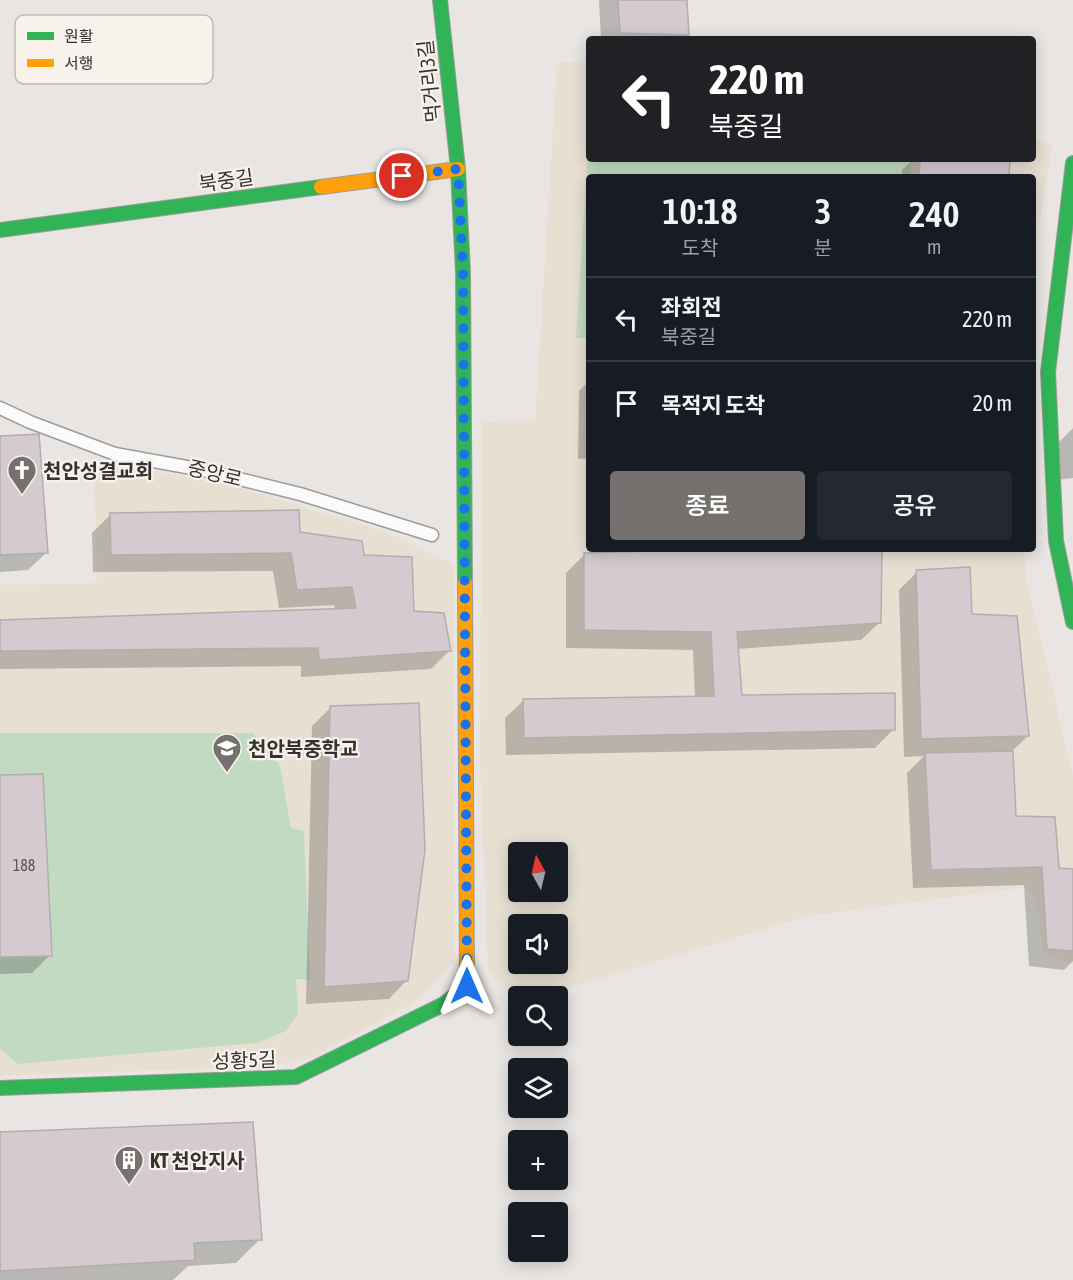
<!DOCTYPE html>
<html lang="ko">
<head>
<meta charset="utf-8">
<style>
	body { margin:0; font-family:"Asap Condensed","Noto Sans KR",sans-serif; background:#242831; color:#f1f3f6; height:100vh; display:flex; flex-direction:column; font-size:22px; white-space:nowrap }
	* { box-sizing:border-box; margin:0 }
	p { font-size:20px; color:#9ea1a6 }
	.icon { flex:none; width:33px; height:33px; fill:none; stroke:currentColor; stroke-width:2; stroke-linecap:round; stroke-linejoin:round }
	.map { position:relative; flex:1; overflow:hidden }
	.details { position:absolute; left:586px; top:174px; width:450px; height:378px; display:flex; flex-direction:column; background:#171b24; border-radius:6px; box-shadow:0 3px 15px #0003 }
	.details>* { flex:none }
	.banner { position:absolute; left:586px; top:36px; width:450px; height:126px; border-radius:6px; box-shadow:0 3px 15px #0003; background:#202124; color:#fff; overflow:hidden }
	.needle { width:39px; rotate:352deg }
	.tools { position:absolute; left:508px; top:842px; display:grid; gap:12px }
	.tools a { display:grid; place-items:center; width:60px; height:60px; border-radius:6px; background:#171b24; box-shadow:0 3px 15px #0003; font-size:30px }
	.pin { position:absolute; display:grid; place-items:center; width:51px; height:51px; color:#fff; margin:-26px; border:3px solid #fff; border-radius:50%; box-shadow:0 2px 6px #0007 }
	.me { position:absolute; width:66px; margin:-33px; rotate:0deg; stroke-linejoin:round; filter:drop-shadow(0 0 4px #0008) }
	.turn { display:flex; align-items:center; gap:21px; height:126px; padding:0 24px; font-size:27px }
	.turn .icon { width:78px; height:78px; stroke-width:2.5 }
	.turn b { display:block; font-size:42px; line-height:51px }
	.eta { display:flex; justify-content:space-evenly; align-items:center; height:102px; text-align:center }
	.eta b { font-size:36px; font-weight:600; line-height:42px }
	.cta { display:flex; gap:12px; margin-top:auto; padding:12px 24px }
	.cta a { flex:1; height:69px; border-radius:6px; background:#74716e; color:#fff; font-size:24px; font-weight:600; line-height:69px; text-align:center }
	.cta a+a { background:#242831; color:#f1f3f6 }
	ul { padding:0; list-style:none }
	li { display:flex; align-items:center; gap:18px; height:84px; padding:0 24px; border-top:2px solid #363941 }
	li div { flex:1 }
	li b { display:block; font-size:22px }
	li em { font-style:normal }
	.map>svg:first-child { display:block }
	.education { fill:#e8dfd3; fill-rule:evenodd }
	.green { fill:#c3dac2 }
	.shadow { fill:#0003 }
	.building { fill:#d5cad0; stroke:#b1afae; stroke-width:1.5 }
	.lines { fill:none; stroke-linecap:round; stroke-linejoin:round }
	.lane-casing { stroke:#9d9b99; stroke-width:15 }
	.fast-casing { stroke:#9d9b99; stroke-width:16 }
	.slow-casing { stroke:#9d9b99; stroke-width:16 }
	.lane { stroke:#fcfbfb; stroke-width:12 }
	.fast { stroke:#30b455; stroke-width:14 }
	.slow { stroke:#ff9f0a; stroke-width:14 }
	.route { stroke:#1a73e8; stroke-width:10; stroke-dasharray:0 18 }
	.labels { text-anchor:middle; dominant-baseline:central; stroke-width:4.5; stroke-linejoin:round; paint-order:stroke }
	.number-label { font-size:16px; fill:#5d5958 }
	.street-label { font-size:20px; fill:#353330; stroke:#f8f2ec }
	.poi-label { font-size:20px; font-weight:bold; fill:#353330; stroke:#f8f2ec; text-anchor:start }
	.key { fill:#f8f2ec; stroke:#beb9b4; stroke-width:1.5 }
	.key-label { font-size:16px; fill:#353330 }
</style>
</head>
<body>
<div class="map">
<svg width="1073" height="1280" viewBox="0 0 1073 1280">
	<rect width="100%" height="100%" fill="#e8e5e2"/>
	<path class="education" d="M589,60L590,159H1034V138L1052,147L1034,253V177H590V549H1024L1026,576L1073,776V964L1044,954L1038,909L1027,887L808,916L541,996H519L518,1003L488,971L480,761L482,422L535,420L557,63ZM519,852H558V891H519ZM519,924H558V963H519Z
		M94,460L234,486L388,533L454,564L455,960L419,999L314,1057L270,1066L0,1076V585L97,583Z"/>
	<path class="green" d="M589,135L590,159H911L910,177H590L589,338H576Z
		M0,733H253L280,766L291,828L304,831L310,980L296,979L298,1014L286,1031L257,1043L18,1064L0,1049Z"/>
	<path class="shadow" d="M599,0H686L687,35L683,39H601Z
		M914,159H1008V177H902V170Z
		M590,380V458L578,459L579,391Z
		M1073,428V478L1057,480L1052,449Z
		M0,438L47,552L28,570L0,572Z
		M111,514L299,534L363,556L449,651L431,669L301,677V666L0,669V621L335,610L334,605L279,608L273,571L93,572L92,533Z
		M697,549H751V552L880,622L861,640L737,649L741,697L893,730L875,748L506,755L505,718L524,700L695,698L693,650L566,648V573L584,555L697,552Z
		M917,572L970,616L1028,736L1011,752L1014,818L1057,869L1073,871V961L1064,970L1029,966L1024,885L913,888L907,773L924,756L904,757L899,590Z
		M330,708L407,980L389,999L306,1004L312,726Z
		M0,776L50,955L32,973L0,974Z
		M0,1134L260,1239L236,1263L188,1266L173,1280H0Z"/>
	<path class="building" d="M618,0H687L689,35L620,33Z
		M920,159H1010L1009,177H919Z
		M39,434L48,553L0,555V436Z
		M299,510L300,532L362,541L364,555L412,557L414,611L444,613L451,651L319,660L318,648L0,651V620L356,608L352,587L297,590L291,553L111,555L110,513Z
		M715,549L882,551L881,623L737,632L742,695L895,693V730L524,738L523,699L714,696L711,632L584,630V553Z
		M970,567L972,614L1017,616L1029,736L921,739L916,570Z
		M419,703L425,850L408,981L324,987L330,706Z
		M1013,751L1016,816L1055,817L1059,868L1073,869V951L1047,949L1042,867L931,870L925,753Z
		M43,774L52,956L0,957V775Z
		M253,1122L262,1240L194,1243L195,1260L0,1271V1132Z"/>
	<g class="lines">
		<g class="lane-casing">
			<path id="lane" d="M0,408L30,422L115,454L203,470L300,494L432,535"/>
		</g>
		<g class="fast-casing">
			<path id="fast" d="M440,0L458,169L463,273L465,583
				M1073,163L1048,372L1056,541L1073,622
				M0,230L321,187
				M0,1088L296,1077L444,1004L454,996"/>
		</g>
		<g class="slow-casing">
			<path id="slow" d="M321,187L458,169
				M454,996L467,986L465,583"/>
		</g>
		<use href="#lane" class="lane"/>
		<use href="#fast" class="fast"/>
		<use href="#slow" class="slow"/>
	</g>
	<g class="lines">
		<path class="route" d="M402,176L458,169L463,273L467,986"/>
	</g>
	<defs>
		<g id="church-pin" transform="scale(1.5)"><path d="M0 17L-7.5 6A9.5 9.5 0 1 1 7.5 6Z" fill="#74716e" stroke="#f8f2ec"/><path d="M-1.2-6h2.4v3.5h3.3v2.4h-3.3V6h-2.4V-.1h-3.3v-2.4h3.3Z" fill="#fff"/></g>
		<g id="school-pin" transform="scale(1.5)"><path d="M0 17L-7.5 6A9.5 9.5 0 1 1 7.5 6Z" fill="#74716e" stroke="#f8f2ec"/><path d="M0-5L7-2L0 1L-7-2ZM-4 1L0 2.5L4 1V4Q0 6-4 4Z" fill="#fff"/></g>
		<g id="building-pin" transform="scale(1.5)"><path d="M0 17L-7.5 6A9.5 9.5 0 1 1 7.5 6Z" fill="#74716e" stroke="#f8f2ec"/><path d="M-4-6H4V6H1V3H-1V6H-4ZM-2.5-4.3h1.7v1.8h-1.7ZM.8-4.3h1.7v1.8H.8ZM-2.5-1h1.7V.8h-1.7ZM.8-1h1.7V.8H.8Z" fill="#fff"/></g>
	</defs>
	<g fill-rule="evenodd">
		<use href="#church-pin" x="22" y="470"/>
		<use href="#school-pin" x="227" y="748"/>
		<use href="#building-pin" x="129" y="1160"/>
	</g>
	<g class="labels">
		<g class="number-label">
			<text x="24" y="865">188</text>
		</g>
		<g class="street-label">
			<text transform="translate(429 81) rotate(-96)">먹거리3길</text>
			<text transform="translate(226 180) rotate(-8)">북중길</text>
			<text transform="translate(215 473) rotate(13)">중앙로</text>
			<text transform="translate(244 1060) rotate(-2)">성황5길</text>
		</g>
		<g class="poi-label">
			<text x="43" y="470">천안성결교회</text>
			<text x="248" y="748">천안북중학교</text>
			<text x="150" y="1160">KT 천안지사</text>
		</g>
	</g>
	<rect x="15" y="15" width="198" height="69" rx="9" class="key"/>
	<rect x="27" y="32" width="27" height="8" fill="#30b455"/>
	<rect x="27" y="59" width="27" height="8" fill="#ff9f0a"/>
	<g class="key-label">
		<text x="64" y="42">원활</text>
		<text x="64" y="69">서행</text>
	</g>
</svg>
<div class="tools">
<a><svg class="needle" viewBox="-14 -14 28 28"><path d="M0-13l5 13h-10z" fill="#e53935"/><path d="M0 13l5-13h-10z" fill="#9ea1a6"/></svg></a>
<a><svg class="icon" aria-label="sound" viewBox="0 0 24 24"><path d="M4 9h4l5-4v14l-5-4H4zM17 9q2 3 0 6"/></svg></a>
<a><svg class="icon" aria-label="search" viewBox="0 0 24 24"><circle cx="10" cy="10" r="6"/><path d="M15 15l6 6"/></svg></a>
<a><svg class="icon" aria-label="layers" viewBox="0 0 24 24"><path d="M12 4l9 5-9 5-9-5zM3 14l9 5 9-5"/></svg></a>
<a>+</a>
<a>−</a>
</div>
<div class="pin" style="left:402px;top:176px;background:#d93025"><svg class="icon" aria-label="arrive" viewBox="0 0 24 24"><path d="M6 21V4h12l-3 4 3 4H6"/></svg></div>
<svg class="me" style="left:467px;top:986px" viewBox="-20 -20 40 40"><path d="M0-17L14 15 0 8-14 15z" fill="#1a73e8" stroke="#fff" stroke-width="4"/></svg>
<div class="banner">
<div class="turn"><svg class="icon" aria-label="left" viewBox="0 0 24 24"><path d="M17 20v-9H6M10 6l-5 5 5 5"/></svg><div><b>220 m</b>북중길</div></div>
</div>
<section class="details">
<div class="eta">
<div><b>10:18</b><p>도착</p></div>
<div><b>3</b><p>분</p></div>
<div><b>240</b><p>m</p></div>
</div>
<ul>
<li><svg class="icon" aria-label="left" viewBox="0 0 24 24"><path d="M17 20v-9H6M10 6l-5 5 5 5"/></svg><div><b>좌회전</b><p>북중길</p></div><em>220 m</em></li>
<li><svg class="icon" aria-label="arrive" viewBox="0 0 24 24"><path d="M6 21V4h12l-3 4 3 4H6"/></svg><div><b>목적지 도착</b></div><em>20 m</em></li>
</ul>
<div class="cta"><a>종료</a><a>공유</a></div>
</section>
</div>
</body>
</html>
